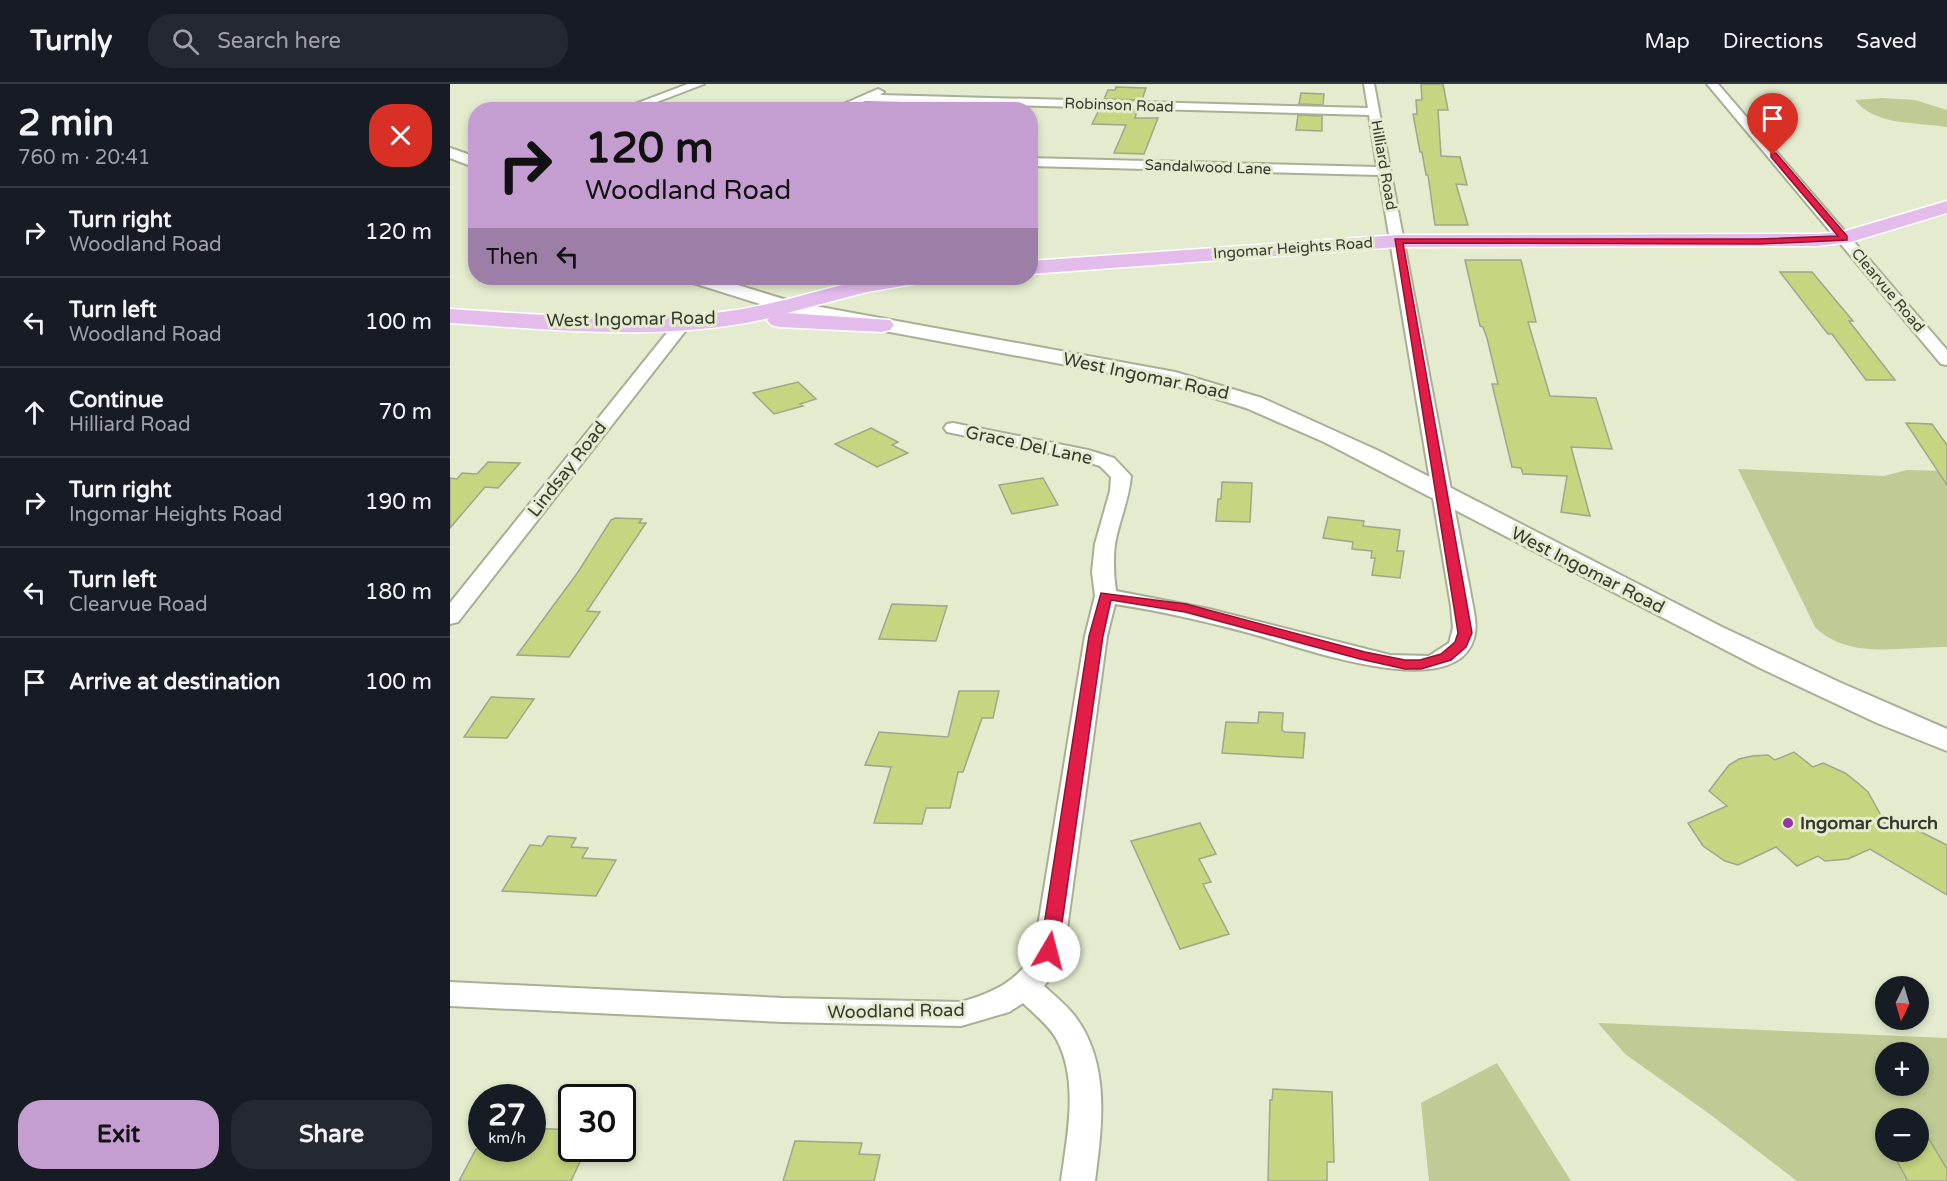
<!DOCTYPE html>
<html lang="en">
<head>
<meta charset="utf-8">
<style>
	body { margin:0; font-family:"Varela Round",sans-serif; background:#242831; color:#f1f3f6; height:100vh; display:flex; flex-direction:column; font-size:22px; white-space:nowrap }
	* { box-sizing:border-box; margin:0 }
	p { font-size:20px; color:#9ea1a6 }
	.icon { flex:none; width:33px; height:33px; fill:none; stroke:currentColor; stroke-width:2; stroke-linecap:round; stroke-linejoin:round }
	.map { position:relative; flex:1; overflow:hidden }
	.panel { display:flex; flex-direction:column; background:#171b24; width:450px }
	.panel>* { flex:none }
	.top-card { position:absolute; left:18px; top:18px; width:570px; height:183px; border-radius:24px; box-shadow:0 3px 9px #0003; background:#c59ed1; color:#111; overflow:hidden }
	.needle { width:39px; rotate:185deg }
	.fabs { position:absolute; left:1425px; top:892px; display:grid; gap:12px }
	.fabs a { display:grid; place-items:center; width:54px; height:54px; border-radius:50%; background:#171b24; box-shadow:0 3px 9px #0003; font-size:30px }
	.speed { position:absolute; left:18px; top:1000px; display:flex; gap:12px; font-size:30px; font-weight:700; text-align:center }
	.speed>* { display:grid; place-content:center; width:78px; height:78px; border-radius:50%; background:#171b24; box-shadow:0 3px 9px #0003; line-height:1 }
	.speed small { font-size:15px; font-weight:400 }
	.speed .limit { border:3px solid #111; border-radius:9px; background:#fff; color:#111 }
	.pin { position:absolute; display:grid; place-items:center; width:51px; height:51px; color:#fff; margin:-62px -26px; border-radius:50% 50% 50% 0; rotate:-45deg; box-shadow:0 0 6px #0007 }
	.pin .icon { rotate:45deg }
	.me { position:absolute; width:66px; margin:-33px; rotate:8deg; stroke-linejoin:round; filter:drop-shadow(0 0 4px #0008) }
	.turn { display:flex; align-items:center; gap:21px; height:126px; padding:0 18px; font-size:27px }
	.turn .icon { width:78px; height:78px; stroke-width:2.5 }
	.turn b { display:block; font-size:42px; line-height:51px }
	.then { display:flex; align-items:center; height:57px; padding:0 18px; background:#0003; gap:12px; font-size:22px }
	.round { display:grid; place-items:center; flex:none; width:63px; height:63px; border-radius:24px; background:#242831 }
	.summary { display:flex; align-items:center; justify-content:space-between; height:102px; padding:0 18px }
	h1 { font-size:36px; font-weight:800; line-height:45px }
	.cta { display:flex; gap:12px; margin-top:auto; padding:12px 18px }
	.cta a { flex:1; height:69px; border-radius:24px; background:#c59ed1; color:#111; font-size:24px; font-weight:800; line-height:69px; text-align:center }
	.cta a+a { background:#242831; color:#f1f3f6 }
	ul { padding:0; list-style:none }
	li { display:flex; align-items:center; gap:18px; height:90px; padding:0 18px; border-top:2px solid #363941 }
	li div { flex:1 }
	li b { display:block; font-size:22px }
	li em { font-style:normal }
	header { display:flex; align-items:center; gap:36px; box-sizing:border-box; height:84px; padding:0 30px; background:#171b24; border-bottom:2px solid #363941 }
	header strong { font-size:28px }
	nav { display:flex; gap:33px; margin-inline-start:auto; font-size:21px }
	.search { width:420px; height:54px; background:#242831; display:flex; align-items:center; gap:15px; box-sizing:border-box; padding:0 21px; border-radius:24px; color:#9ea1a6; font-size:22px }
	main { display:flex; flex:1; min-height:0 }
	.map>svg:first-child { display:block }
	.green { fill:#bfca94; fill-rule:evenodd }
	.building { fill:#c5d580; stroke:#a0a68b; stroke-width:1.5 }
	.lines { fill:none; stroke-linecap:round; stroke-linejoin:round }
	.minor-casing { stroke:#a9af94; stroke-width:4 }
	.tertiary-casing { stroke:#a9af94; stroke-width:4 }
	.primary-casing { stroke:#fff; stroke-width:3 }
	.minor { fill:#fff; fill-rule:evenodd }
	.tertiary { fill:#fff; fill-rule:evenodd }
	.primary { fill:#e3bcec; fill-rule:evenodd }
	.route { fill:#e11d48; stroke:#92132f; stroke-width:1.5 }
	.poi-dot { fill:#8f37a3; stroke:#e4ebce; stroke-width:2 }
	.labels { text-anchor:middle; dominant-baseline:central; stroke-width:6; stroke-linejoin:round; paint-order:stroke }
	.far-street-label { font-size:15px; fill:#36392e; stroke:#e4ebce }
	.street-label { font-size:18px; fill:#36392e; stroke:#e4ebce }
	.poi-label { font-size:18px; font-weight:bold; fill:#36392e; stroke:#e4ebce; text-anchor:start }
</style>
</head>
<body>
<header>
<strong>Turnly</strong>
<div class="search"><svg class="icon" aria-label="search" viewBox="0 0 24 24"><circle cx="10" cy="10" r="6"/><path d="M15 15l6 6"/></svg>Search here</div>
<nav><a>Map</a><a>Directions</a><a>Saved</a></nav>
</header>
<main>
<section class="panel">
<div class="summary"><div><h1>2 min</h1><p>760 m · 20:41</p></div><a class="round" style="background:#d93025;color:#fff"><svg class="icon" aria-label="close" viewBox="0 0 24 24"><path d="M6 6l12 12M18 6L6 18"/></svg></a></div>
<ul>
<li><svg class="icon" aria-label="right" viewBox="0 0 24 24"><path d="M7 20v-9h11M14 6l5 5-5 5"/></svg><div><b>Turn right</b><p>Woodland Road</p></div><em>120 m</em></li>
<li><svg class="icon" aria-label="left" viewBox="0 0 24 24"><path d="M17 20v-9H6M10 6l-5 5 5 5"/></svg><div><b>Turn left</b><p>Woodland Road</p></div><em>100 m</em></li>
<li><svg class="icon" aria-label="ahead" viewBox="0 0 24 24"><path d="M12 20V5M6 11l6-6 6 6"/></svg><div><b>Continue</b><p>Hilliard Road</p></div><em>70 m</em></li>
<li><svg class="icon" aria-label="right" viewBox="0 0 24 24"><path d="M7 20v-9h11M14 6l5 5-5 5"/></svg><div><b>Turn right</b><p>Ingomar Heights Road</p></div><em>190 m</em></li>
<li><svg class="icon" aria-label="left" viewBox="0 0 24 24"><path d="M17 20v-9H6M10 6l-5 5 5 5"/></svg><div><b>Turn left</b><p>Clearvue Road</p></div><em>180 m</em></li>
<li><svg class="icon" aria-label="arrive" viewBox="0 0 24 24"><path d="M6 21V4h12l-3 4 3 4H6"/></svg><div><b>Arrive at destination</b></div><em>100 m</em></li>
</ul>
<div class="cta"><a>Exit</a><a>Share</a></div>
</section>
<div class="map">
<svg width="1497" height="1097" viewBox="0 0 1497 1097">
	<rect width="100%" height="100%" fill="#e4ebce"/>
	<path class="green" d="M1432,14L1465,16L1497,26V43C1467,38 1425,42 1405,16Z
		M1288,385L1434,392L1457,386L1497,387V563C1453,562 1399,577 1365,543Z
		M1148,939L1497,954V1097H1347L1261,1031L1175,970ZM1436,969H1468V1002H1436ZM1436,1035H1468V1068H1436Z
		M1047,979L1121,1097H979L971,1019Z"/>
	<path class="building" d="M971,0H993L998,26H988L991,72L1010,73L1017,101L1006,100L1018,141H985L978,91H976L972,68H970L963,30H967L966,16H972Z
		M666,3L696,4L692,16L654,15L658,6H665Z
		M851,9L874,10L873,21L849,20Z
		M649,26L687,27L685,34H708L694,70L664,69L676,41L642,40Z
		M848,31L872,32V47L846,46Z
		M1015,176H1071L1086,238H1078L1100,312L1146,314L1162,365L1121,363L1140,432L1111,428L1117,392L1073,390L1071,384L1062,383L1042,300H1048L1037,254L1033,243L1030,242Z
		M1330,188H1362L1403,237H1399L1445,296H1416L1382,250H1378Z
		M348,298L366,315L350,320L353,322L324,330L303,309Z
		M1456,339L1482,340L1497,361V401Z
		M421,344L448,358L442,361L458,369L427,383L385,360Z
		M38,378L70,379L48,404L35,403L0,444V394L7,395L12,389L27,390Z
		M593,394L608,421L562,430L549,401Z
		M772,398L802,399L800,438L766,437L768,415H771Z
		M878,433L914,437L913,442L950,446L947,467H954L950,494L922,491L925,474H921L922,467L902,465L903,458L873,454Z
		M165,434L192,435L189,439H196L137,527L150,528L119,573L67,571L128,488L161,436Z
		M442,520L497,522L486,557L429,555Z
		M509,607H549L543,634H532L513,688H508L500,724H476L472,740L424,739L441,683L415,681L429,648L498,653Z
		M41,613L84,615L57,654L14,653Z
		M809,628L833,629L832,646L835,648L855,649L853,674L772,669L776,638L808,639Z
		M1344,668L1363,683L1373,679L1395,689L1408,699L1418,708L1439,746L1460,738L1473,749L1497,761V811L1420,765L1398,775L1375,777L1368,772L1347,782L1326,763L1288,781L1275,777L1253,762L1238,739L1277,722L1259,707L1279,681L1289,675L1302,672L1318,671L1325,676Z
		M750,739L766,770L749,775L761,798L753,800L779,850L730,865L681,757Z
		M98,752L126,754L121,763L138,764L132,774L166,776L146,812L52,807L80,761L92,762Z
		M823,1005L882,1008L884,1078H877V1097H818L820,1016H822Z
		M82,1044L122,1046V1065H136L121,1097H9L26,1065H82Z
		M1468,1050H1476L1497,1085V1097H1458L1442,1068H1468Z
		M345,1057L412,1059L409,1070L430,1071L424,1097H333Z"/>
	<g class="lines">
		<g class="minor-casing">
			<path id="minor" d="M238,0H254L186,26H169Z
				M914,0H924L1023,522C1025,533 1027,544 1024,554C1005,623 843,560 799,549C755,537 710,527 665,520L657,552L614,867L599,896L594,902C604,911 615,920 624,931C661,979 652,1042 645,1097H611C617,1053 629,998 607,956C599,941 584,930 573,919L559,928L511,942L333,938L0,922V898L333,914L511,918C542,909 570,897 584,867L635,552L645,512L642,488L645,460L660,407L661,393L650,382L627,375L497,348L494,344L497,340L503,339L638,366L664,374L681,392C679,416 669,437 665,460C663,476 664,492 666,507L759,525L940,571L979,572L999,559L1003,544L1001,522L929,91L580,82V74L927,83L919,31L415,17L396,26H380L428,5L434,8L430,11L918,24Z
				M1257,0H1268L1497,266V281L1491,280Z
				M234,233L242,238L240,241L8,538L0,540V519L228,235Z"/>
		</g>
		<g class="tertiary-casing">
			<path id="tertiary" d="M0,64L26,73V84L0,74Z
				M237,194H265L343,218L725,288L812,314L929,367L1272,543L1389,598L1497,645V667L1427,639L1310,584L874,358L796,324L723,301L339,229L240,198Z"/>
		</g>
		<g class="primary-casing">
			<path id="primary" d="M1497,117V129L1401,158L1367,162L948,163L580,190V177L948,151L1367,150L1392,148Z
				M423,194H472L469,199L417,208L337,229L440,236L444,241L440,246L432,248L329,243L321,241L317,236L319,234C215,258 105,246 0,239V225C95,231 191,240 286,226C333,219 377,203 423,194Z"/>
		</g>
		<use href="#minor" class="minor"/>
		<use href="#tertiary" class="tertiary"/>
		<use href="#primary" class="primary"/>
	</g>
	<path class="route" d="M1321,69H1326L1397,152V156L1309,160L953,159L1022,549L1016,563L1001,576L971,585H955L910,575L735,528L661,516L653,552L608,867L605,872L599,874L593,872L590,867L639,552L651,509L736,520L915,568L955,576H970L991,570L1005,558L1008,549L945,155H1309L1388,152L1321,73Z"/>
	<circle class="poi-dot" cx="1338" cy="739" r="6"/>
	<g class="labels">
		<g class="far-street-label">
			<text transform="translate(669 21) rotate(2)">Robinson Road</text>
			<text transform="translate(934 81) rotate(80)">Hilliard Road</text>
			<text transform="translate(758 83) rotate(2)">Sandalwood Lane</text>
			<text transform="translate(843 164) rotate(-4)">Ingomar Heights Road</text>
			<text transform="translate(1438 206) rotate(50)">Clearvue Road</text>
		</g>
		<g class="street-label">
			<text transform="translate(181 235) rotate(-1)">West Ingomar Road</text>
			<text transform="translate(696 292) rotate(12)">West Ingomar Road</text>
			<text transform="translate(579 361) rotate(12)">Grace Del Lane</text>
			<text transform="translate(117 385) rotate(-52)">Lindsay Road</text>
			<text transform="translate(1138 486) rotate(27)">West Ingomar Road</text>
			<text transform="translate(446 927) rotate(-1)">Woodland Road</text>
		</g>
		<g class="poi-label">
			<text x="1350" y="739">Ingomar Church</text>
		</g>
	</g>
</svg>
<div class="fabs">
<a><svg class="needle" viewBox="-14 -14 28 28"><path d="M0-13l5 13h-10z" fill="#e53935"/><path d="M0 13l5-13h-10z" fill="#9ea1a6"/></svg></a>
<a>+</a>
<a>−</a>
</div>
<div class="speed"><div>27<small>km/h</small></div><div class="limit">30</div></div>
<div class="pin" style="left:1323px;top:71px;background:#d93025"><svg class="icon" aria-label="arrive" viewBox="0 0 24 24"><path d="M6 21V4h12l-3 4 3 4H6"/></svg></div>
<svg class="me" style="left:599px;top:867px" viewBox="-20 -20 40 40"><circle r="19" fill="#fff"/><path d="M0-13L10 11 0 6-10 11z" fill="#e11d48"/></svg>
<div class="top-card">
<div class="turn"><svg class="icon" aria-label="right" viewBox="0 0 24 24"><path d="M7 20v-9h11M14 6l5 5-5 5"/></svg><div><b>120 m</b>Woodland Road</div></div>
<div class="then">Then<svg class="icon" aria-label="left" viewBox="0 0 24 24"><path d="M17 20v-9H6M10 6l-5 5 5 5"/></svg></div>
</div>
</div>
</main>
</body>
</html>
